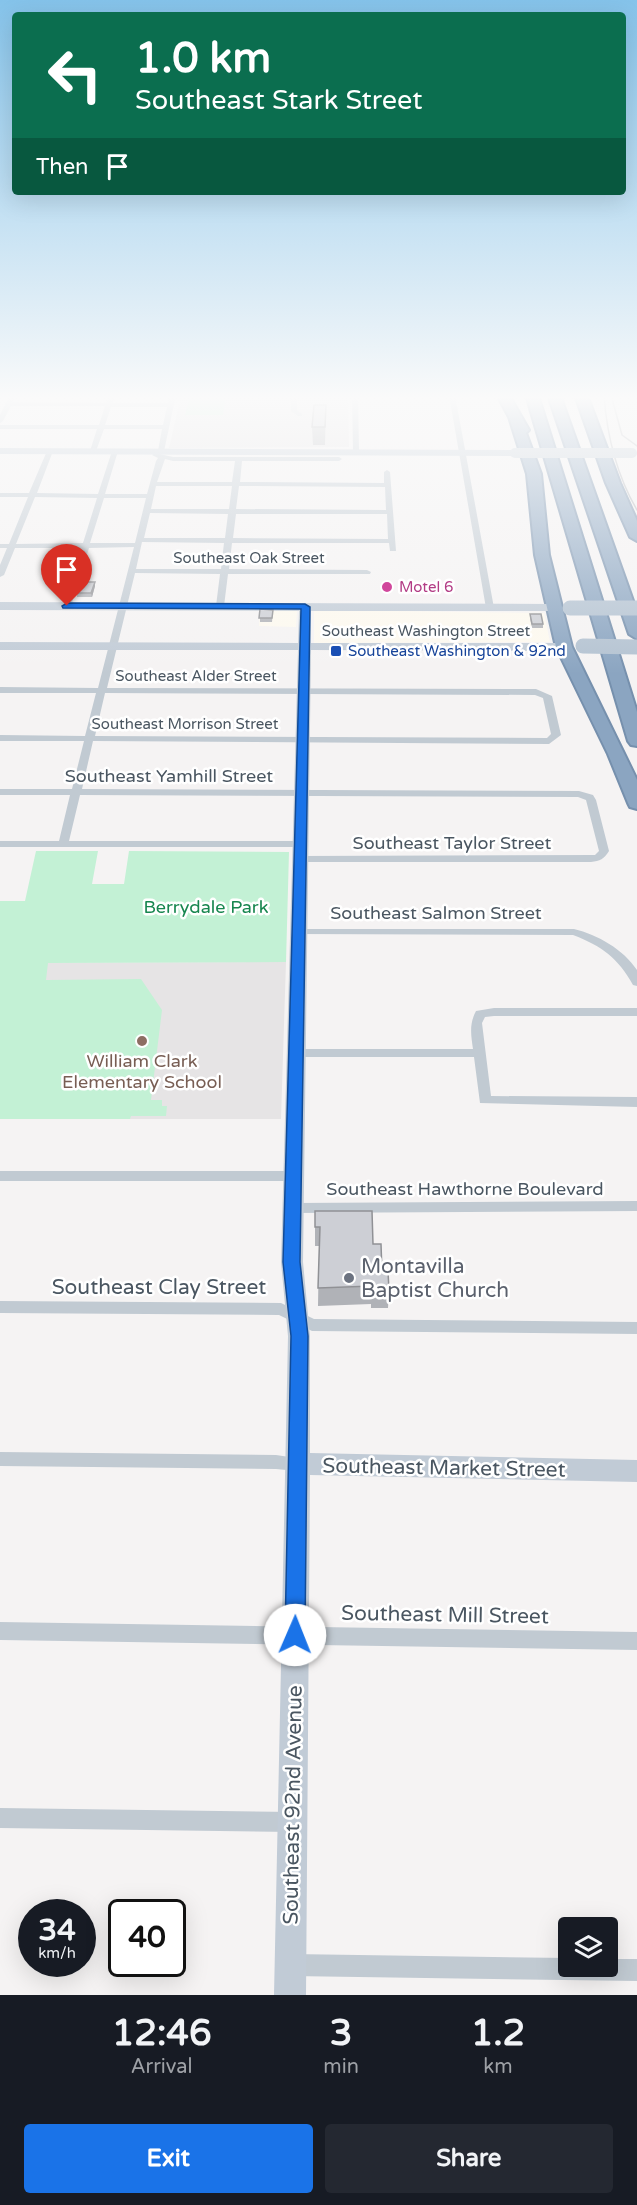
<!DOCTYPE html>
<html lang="en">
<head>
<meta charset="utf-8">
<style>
	body { margin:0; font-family:"Varela Round",sans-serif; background:#242831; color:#f1f3f6; height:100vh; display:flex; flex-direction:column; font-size:22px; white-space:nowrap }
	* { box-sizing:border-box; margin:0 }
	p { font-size:20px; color:#9ea1a6 }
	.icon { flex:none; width:33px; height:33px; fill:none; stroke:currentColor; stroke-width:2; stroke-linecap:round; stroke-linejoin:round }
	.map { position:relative; height:1995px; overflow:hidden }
	.details { display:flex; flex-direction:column; background:#171b24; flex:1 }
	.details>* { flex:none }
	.guide { position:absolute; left:12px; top:12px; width:614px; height:183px; border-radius:6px; box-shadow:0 6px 24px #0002; background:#0b6e4f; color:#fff; overflow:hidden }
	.controls { position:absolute; left:558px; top:1917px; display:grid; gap:12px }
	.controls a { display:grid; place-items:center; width:60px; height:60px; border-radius:6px; background:#171b24; box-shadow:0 6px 24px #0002; font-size:30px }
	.speed { position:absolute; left:18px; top:1899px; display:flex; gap:12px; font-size:30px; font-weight:700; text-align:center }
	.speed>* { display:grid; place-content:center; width:78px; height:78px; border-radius:50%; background:#171b24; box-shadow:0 6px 24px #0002; line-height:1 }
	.speed small { font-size:15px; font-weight:400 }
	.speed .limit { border:3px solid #111; border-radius:9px; background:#fff; color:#111 }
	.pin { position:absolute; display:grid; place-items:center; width:51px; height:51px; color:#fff; margin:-62px -26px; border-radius:50% 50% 50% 0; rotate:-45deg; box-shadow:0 0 6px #0007 }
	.pin .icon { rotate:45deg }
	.me { position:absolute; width:66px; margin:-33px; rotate:1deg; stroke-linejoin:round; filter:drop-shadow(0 0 4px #0008) }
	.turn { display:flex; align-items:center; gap:21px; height:126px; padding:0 24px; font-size:27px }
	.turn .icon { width:78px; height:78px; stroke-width:2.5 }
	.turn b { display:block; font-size:42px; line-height:51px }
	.then { display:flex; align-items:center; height:57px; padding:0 24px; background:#0003; gap:12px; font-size:22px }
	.eta { display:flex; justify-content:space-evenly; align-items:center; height:102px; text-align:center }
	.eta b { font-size:36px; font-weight:700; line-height:42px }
	.cta { display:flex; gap:12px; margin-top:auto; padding:12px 24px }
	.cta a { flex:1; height:69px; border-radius:6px; background:#1a73e8; color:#fff; font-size:24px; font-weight:700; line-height:69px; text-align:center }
	.cta a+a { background:#242831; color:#f1f3f6 }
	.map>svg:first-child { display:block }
	.commercial { fill:#fdf9ef }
	.education { fill:#e6e4e5 }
	.green { fill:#c3f1d5 }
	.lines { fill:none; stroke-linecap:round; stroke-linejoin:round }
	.highway-casing { stroke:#7690ad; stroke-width:4 }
	.street { fill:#c1cad2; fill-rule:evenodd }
	.secondary { fill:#c1cbd6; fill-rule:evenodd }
	.highway { fill:#8ba5c1; fill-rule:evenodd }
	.tram { stroke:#b5b8bd; stroke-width:1.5 }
	.secondary-bridge { stroke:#c1cbd6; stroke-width:10 }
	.primary-bridge { stroke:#b3c2d1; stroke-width:15 }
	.wall { fill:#b0b2b7 }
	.shaded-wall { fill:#909195 }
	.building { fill:#cdcfd5; stroke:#909195; stroke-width:1.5 }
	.route { fill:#1a73e8; stroke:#114b97; stroke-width:1.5 }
	.hotel-dot { fill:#d1479c; stroke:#fff; stroke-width:2 }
	.transit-dot { fill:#1a4fb4; stroke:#fff; stroke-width:2 }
	.education-dot { fill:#8d6e63; stroke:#fff; stroke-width:2 }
	.worship-dot { fill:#6b7280; stroke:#fff; stroke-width:2 }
	.labels { text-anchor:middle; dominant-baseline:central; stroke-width:5; stroke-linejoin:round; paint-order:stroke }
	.far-street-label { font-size:15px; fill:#4a5661; stroke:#fff }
	.far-hotel-label { font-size:15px; fill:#b23c85; stroke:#fff; text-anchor:start }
	.far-transit-label { font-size:15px; fill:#164399; stroke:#fff; text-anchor:start }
	.street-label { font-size:18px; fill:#4a5661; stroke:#fff }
	.park-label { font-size:18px; fill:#17864f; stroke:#fff }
	.education-label { font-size:18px; fill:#785e54; stroke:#fff }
	.near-worship-label { font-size:21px; fill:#5b616d; stroke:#fff; text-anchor:start }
	.near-street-label { font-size:21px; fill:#4a5661; stroke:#fff }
</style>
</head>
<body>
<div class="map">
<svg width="637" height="1995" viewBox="0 0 637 1995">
	<rect width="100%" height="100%" fill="#f5f3f3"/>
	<path class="commercial" d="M260,610L297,611L296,627L259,626Z
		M314,610L544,613L550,642L314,643Z"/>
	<path class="education" d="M181,395H348L349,447L169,448Z
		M286,962L281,1119H0V963Z"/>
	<path class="green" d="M190,395H226L223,415H185Z
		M36,851H98L92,884H124L129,851L289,852L286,962L48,963L46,980L141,979L162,1010L151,1100H162V1106H167L166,1116H131L130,1119H0V901H25Z"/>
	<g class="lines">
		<g class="highway-casing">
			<path id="highway" d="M497,395H509L529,430L526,433L541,474L549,555L572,647L637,780V809L630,807L628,803L608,754L556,647L535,555L527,474L509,417Z
				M526,395H538L637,712V746L631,745L628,741Z
				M548,395H560L637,612V639L629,634Z
				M575,395H587L620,483L637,521V541L630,537L606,483Z"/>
		</g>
		<path class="street" d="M10,395H16L13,402L106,403L109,395H115L113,403H168L170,395H176L164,451L161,453L158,451L162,429H104L96,451L93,453L90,451L97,429H0V425H99L105,406H11L3,421L0,423V415ZM111,407H167L163,425H105Z
			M291,395H297V410L302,414V416H298L291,411Z
			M352,395H358L359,452L356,454L353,452Z
			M449,395H455L494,608L490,610L486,608Z
			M50,449L53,451L37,493L98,494L112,451L115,449L118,451L105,494H147L156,461L158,458L152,455L155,453L173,457H339L342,459L339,461H242L240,482L384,483V472L387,470L390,472L396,551H390L389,543H232L229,569L367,570L371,572L370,574H228L224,606L220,608L216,606L220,574L135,573L107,688L536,689L552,696L561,735L549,744L93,741L82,789L579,791L593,795L596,800L609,851C604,859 600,861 591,862H301L296,859L301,856L595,855L599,851L586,800L578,797L80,795L69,841H301L306,844L301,847H0V841H59L70,795H0V789H72L84,741H0V735L85,736L96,693H0V687L98,688L134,547L89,548L71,606L67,608L63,606L81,548H15L4,575L0,577V565L7,548H0V544H9L28,497H0V493H29L47,451ZM165,459L173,461H235L232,482H157ZM156,486H232L229,509H151ZM239,486L385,487L386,510L236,509ZM35,497L97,498L83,543L16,544ZM104,498H146L135,543H90ZM150,513L228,514L225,538H144ZM236,514H387L388,539L233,538ZM142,542L224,543L221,569H136ZM105,693L535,695L543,698L551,734L547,738L95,736Z
			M299,929H574C598,935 623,949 637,970V986L633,985C618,958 602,946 573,935L295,934L293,932Z
			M494,1008H637V1016H494L485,1017L482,1023L491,1096L637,1097V1107L480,1103L474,1057H297L291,1053L297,1049H473C471,1035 469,1024 476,1011Z
			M0,1171H294L299,1172L301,1176L299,1180L294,1181H0Z
			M637,1201V1211L293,1213L288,1212L286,1208L288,1204L293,1203Z
			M0,1301L281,1303L314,1319L637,1322V1334L312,1331L279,1315L0,1313Z
			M0,1452L276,1455L303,1459L305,1464L303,1469L297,1471L276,1469L0,1466Z
			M0,1622L637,1632V1650L0,1640Z
			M0,1808L293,1812L300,1815L303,1822L300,1829L293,1832L0,1828Z
			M291,1954L568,1958V1966H608V1959H637V1981L291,1976L283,1973L280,1965L283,1957Z"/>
		<path class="secondary" d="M0,448L515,450L520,453L515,456L0,454Z
			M0,602L554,604L560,608L558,611H311V643H564L570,647L564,651L311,650L303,1262L310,1336V1453L637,1460V1482L310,1475L306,1995H274L288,1336L281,1262L298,650H0V642L298,643L299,611L0,610Z"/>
		<use href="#highway" class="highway"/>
		<path class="tram" d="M604,395C607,437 616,474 637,510
			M611,395L622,435L637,446"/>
		<path class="secondary-bridge" d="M515,453H632"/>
		<path class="primary-bridge" d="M570,608H637
			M583,646L637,647"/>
	</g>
	<path class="wall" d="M326,405L325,445H313L312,427Z
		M95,582V586L92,597H77V593Z
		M260,609L273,610L272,622H260Z
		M530,614L543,624V628H532L530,618Z
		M315,1211L373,1244L382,1272L389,1290L388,1308H371V1304L318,1306L319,1246H315Z"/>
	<path class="shaded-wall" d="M95,582V586L92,597L91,593Z"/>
	<path class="building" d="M314,405H326L325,427H312Z
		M80,582H95L91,593H77Z
		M260,609L273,610L272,618H259Z
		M530,614H541L543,624H532Z
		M315,1211H372L373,1244H381L382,1272H388L389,1290H372V1286L318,1288L320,1227H315Z"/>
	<linearGradient id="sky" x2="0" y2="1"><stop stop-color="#85c3ea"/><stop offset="0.59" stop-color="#fafafa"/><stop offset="1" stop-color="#fafafa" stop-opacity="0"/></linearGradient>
	<rect width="637" height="674" fill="url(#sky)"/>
	<path class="route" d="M67,603L305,604L310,607L300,1262L308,1336L305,1635L302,1642L295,1645L288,1642L285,1635L291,1336L283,1262L301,609L63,608L62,606Z"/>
	<circle class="hotel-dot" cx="387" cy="587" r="6"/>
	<rect class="transit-dot" x="330" y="645" width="12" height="12" rx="3"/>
	<circle class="education-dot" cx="142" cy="1041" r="6"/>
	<circle class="worship-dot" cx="349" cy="1278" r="6"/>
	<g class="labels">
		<g class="far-street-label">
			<text x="249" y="558">Southeast Oak Street</text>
			<text x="426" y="631">Southeast Washington Street</text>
			<text x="196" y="676">Southeast Alder Street</text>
			<text x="185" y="724">Southeast Morrison Street</text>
		</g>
		<g class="far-hotel-label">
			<text x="399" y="587">Motel 6</text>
		</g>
		<g class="far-transit-label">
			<text x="348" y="651">Southeast Washington &amp; 92nd</text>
		</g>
		<g class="street-label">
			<text x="169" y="776">Southeast Yamhill Street</text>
			<text x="452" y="843">Southeast Taylor Street</text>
			<text x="436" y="913">Southeast Salmon Street</text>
			<text x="465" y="1189">Southeast Hawthorne Boulevard</text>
		</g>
		<g class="park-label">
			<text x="206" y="907">Berrydale Park</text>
		</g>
		<g class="education-label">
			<text x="142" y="1061">William Clark<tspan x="142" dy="21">Elementary School</tspan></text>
		</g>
		<g class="near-worship-label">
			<text x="361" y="1266">Montavilla<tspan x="361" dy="24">Baptist Church</tspan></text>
		</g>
		<g class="near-street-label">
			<text x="159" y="1287">Southeast Clay Street</text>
			<text transform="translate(444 1468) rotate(1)">Southeast Market Street</text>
			<text transform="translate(445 1615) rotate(1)">Southeast Mill Street</text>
			<text transform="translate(293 1805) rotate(-89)">Southeast 92nd Avenue</text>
		</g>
	</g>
</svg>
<div class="controls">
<a><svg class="icon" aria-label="layers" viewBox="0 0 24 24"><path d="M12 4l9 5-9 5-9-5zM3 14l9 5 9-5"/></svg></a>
</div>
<div class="speed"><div>34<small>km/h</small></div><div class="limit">40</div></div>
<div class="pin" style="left:67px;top:606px;background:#d93025"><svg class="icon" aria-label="arrive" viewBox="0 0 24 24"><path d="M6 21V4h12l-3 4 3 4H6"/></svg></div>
<svg class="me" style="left:295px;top:1635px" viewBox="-20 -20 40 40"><circle r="19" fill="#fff"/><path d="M0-13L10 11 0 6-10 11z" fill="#1a73e8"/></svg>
<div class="guide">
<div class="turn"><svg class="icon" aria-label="left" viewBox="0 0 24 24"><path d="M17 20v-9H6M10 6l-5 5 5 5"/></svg><div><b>1.0 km</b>Southeast Stark Street</div></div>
<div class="then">Then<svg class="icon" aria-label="arrive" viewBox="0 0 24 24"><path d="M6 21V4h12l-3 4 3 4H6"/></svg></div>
</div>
</div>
<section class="details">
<div class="eta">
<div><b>12:46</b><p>Arrival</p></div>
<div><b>3</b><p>min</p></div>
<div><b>1.2</b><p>km</p></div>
</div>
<div class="cta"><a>Exit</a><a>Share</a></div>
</section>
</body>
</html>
